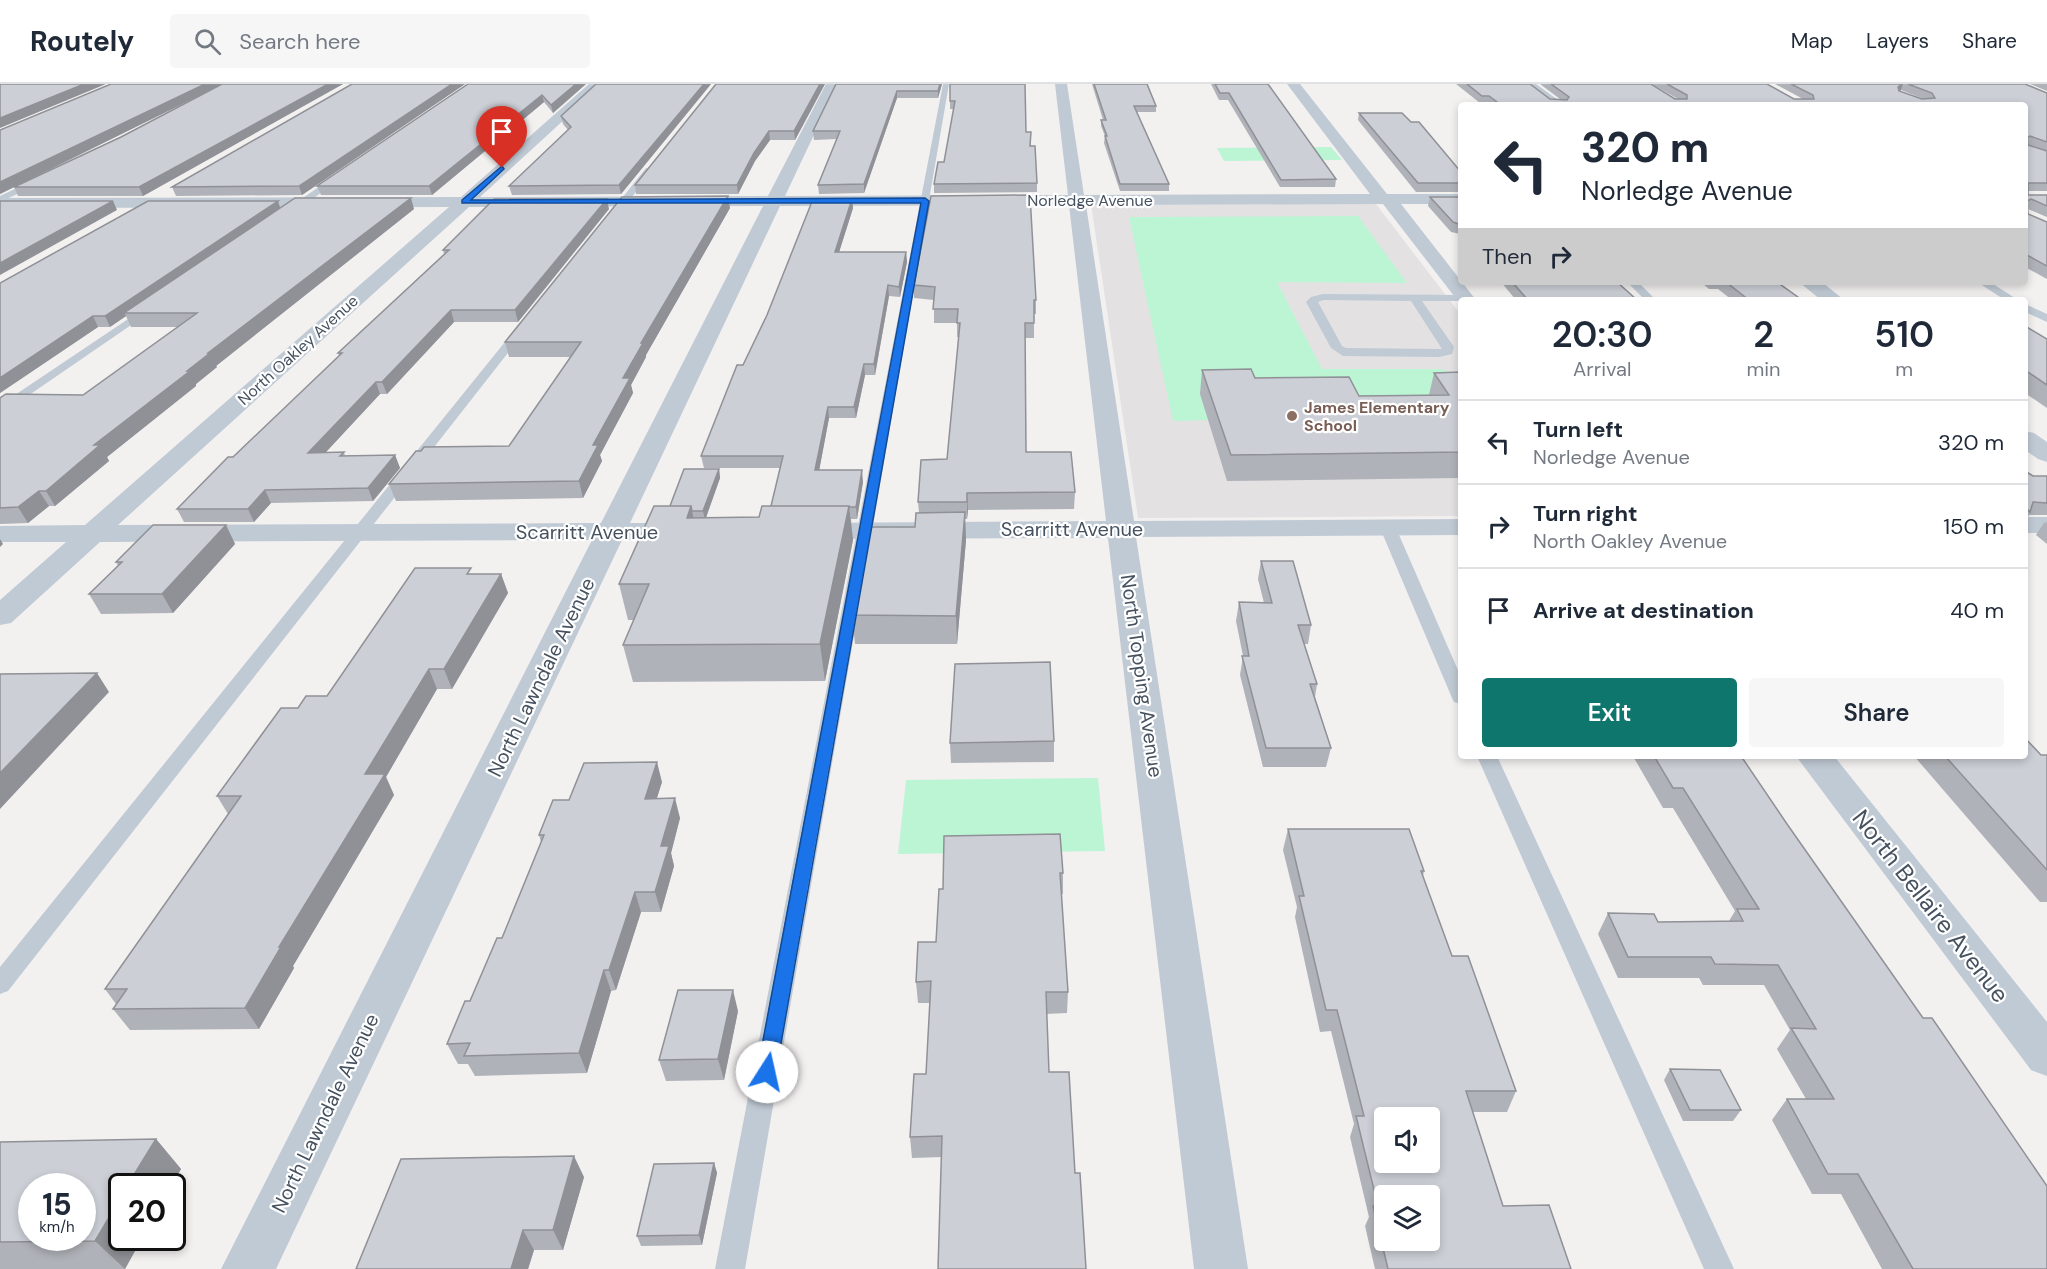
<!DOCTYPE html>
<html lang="en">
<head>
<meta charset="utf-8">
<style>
	body { margin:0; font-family:"DM Sans",sans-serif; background:#f6f6f7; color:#1f2937; height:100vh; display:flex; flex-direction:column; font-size:22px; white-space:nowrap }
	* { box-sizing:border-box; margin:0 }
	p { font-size:20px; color:#747a83 }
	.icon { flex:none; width:33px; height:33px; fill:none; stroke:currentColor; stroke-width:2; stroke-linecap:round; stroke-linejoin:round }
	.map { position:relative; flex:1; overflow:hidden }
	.side { position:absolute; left:1458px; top:213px; width:570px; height:462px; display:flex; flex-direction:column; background:#fff; border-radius:6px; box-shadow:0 3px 9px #0003 }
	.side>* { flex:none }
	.top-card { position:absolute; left:1458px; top:18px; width:570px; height:183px; border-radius:6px; box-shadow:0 3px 9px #0003; background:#fff; color:#1f2937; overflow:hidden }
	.fabs { position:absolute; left:1374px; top:1023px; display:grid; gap:12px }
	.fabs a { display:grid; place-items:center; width:66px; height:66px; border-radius:6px; background:#fff; box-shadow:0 3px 9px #0003; font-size:30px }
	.speed { position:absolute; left:18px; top:1089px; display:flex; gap:12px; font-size:30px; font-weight:700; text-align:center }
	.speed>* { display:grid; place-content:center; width:78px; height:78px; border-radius:50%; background:#fff; box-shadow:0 3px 9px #0003; line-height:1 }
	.speed small { font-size:15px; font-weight:400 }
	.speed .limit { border:3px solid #111; border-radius:9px; background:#fff; color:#111 }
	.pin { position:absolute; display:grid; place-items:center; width:51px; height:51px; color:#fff; margin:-62px -26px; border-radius:50% 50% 50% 0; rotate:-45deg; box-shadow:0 0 6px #0007 }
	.pin .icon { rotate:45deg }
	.me { position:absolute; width:66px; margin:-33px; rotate:10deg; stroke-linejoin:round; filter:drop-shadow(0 0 4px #0008) }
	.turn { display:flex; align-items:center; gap:21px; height:126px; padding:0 24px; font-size:27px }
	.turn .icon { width:78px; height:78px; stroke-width:2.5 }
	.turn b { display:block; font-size:42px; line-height:51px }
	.then { display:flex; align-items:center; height:57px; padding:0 24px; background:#0003; gap:12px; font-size:22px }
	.eta { display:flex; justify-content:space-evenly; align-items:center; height:102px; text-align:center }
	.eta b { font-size:36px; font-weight:600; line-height:42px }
	.action { display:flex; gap:12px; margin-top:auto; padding:12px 24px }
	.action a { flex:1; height:69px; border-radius:6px; background:#0f766e; color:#fff; font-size:24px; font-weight:600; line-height:69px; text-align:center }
	.action a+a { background:#f6f6f7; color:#1f2937 }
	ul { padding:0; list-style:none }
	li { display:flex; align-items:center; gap:18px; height:84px; padding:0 24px; border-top:2px solid #e0e1e3 }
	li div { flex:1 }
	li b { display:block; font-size:22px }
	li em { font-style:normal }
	header { display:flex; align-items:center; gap:36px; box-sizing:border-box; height:84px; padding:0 30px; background:#fff; border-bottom:2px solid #e0e1e3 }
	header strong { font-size:28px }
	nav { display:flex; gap:33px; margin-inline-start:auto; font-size:21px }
	.search { width:420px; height:54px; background:#f6f6f7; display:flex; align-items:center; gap:15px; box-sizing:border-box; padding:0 21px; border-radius:6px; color:#747a83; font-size:22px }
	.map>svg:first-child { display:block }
	.education { fill:#e4e1e2 }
	.green { fill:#bbf5d4 }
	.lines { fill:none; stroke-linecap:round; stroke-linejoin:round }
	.service { fill:#c0cad4; fill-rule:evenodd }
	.minor { fill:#c0cad4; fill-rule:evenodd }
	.wall { fill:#afb2b8; fill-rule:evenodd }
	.shaded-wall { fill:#8f9196 }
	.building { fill:#cccfd6; stroke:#8f9196; stroke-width:1.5; fill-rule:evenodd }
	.route { fill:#1a73e8; stroke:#114b97; stroke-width:1.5 }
	.education-dot { fill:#8d6e63; stroke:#fff; stroke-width:2 }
	.labels { text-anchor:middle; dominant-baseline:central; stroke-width:4.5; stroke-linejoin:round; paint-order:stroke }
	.far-street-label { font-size:16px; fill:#465260; stroke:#fff }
	.far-education-label { font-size:16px; font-weight:bold; fill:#785e54; stroke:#fff; text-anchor:start }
	.street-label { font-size:20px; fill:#465260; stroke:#fff }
	.near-street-label { font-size:24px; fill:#465260; stroke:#fff }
</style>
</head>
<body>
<header>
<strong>Routely</strong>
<div class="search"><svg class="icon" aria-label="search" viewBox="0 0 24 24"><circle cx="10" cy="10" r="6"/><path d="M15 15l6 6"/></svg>Search here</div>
<nav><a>Map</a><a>Layers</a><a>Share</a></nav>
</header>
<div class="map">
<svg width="2047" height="1185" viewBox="0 0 2047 1185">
	<rect width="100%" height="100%" fill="#f3f0f0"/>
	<path class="education" d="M1091,120H1376L1461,231V432L1138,434Z"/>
	<path class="green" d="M1331,63L1342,76L1224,77L1217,64Z
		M1358,132L1407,199L1277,198L1322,285H1440L1461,291L1429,313L1200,310L1208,336L1173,337L1129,133Z
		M1098,694L1105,767L898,770L906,696Z"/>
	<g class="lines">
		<path class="service" d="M943,0H949L745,1185H715Z
			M646,84L653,86L617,132H611V128Z
			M336,91L343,93L293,129H287V125Z
			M36,95L40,98L39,100L0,118V112Z
			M1627,198H1638L1656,216H1645Z
			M1977,198H1990L2018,216H2005Z
			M1323,210L1464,211L1469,214L1461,217H1422L1454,263L1452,270L1439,273L1343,272L1331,264L1306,218L1311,213ZM1323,216L1411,217L1442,265L1346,264L1342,262L1318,218Z
			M2025,220L2047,230V238L2025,228Z
			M149,221L155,224L153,226L0,331V321Z
			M521,242L525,243V247L8,907L0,910V883L517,243Z
			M1388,439L1396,444L1461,593V620L1454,618L1452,614L1380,444Z
			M1477,672H1497L1734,1185H1704Z"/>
		<path class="minor" d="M589,0H603L480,113L768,112L826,0H838L785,112L1068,111L1055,0H1067L1084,111L1370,110L1287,0H1300L1387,110H1461V120H1401L1476,216H1461V221L1383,120L1086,121L1134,437L1461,435V451L1136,453L1248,1185H1194L1108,454L806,455L796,453L792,447L796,441L806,439L1106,437L1069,121L780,122L630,439H688L698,441L702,447L698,453L688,455L622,456L276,1185H221L592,456L100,458L11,539L0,541V516L66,458H0V442L85,441L449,123L0,124V114L461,113ZM763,122L601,439L118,441L469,123Z
			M1522,0H1536L1565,21H1549Z
			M1799,198H1822L1844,216H1821Z
			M2025,347L2034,349L2047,358V378L2038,375L2025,366Z
			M2025,433H2047V449H2025Z
			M1796,672H1834L2047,938V992L2031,986Z"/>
	</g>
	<path class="wall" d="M111,0H343L143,112H18L14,103L121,53L216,3L0,110V46Z
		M352,0H465L302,111L176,112L172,103Z
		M468,0H586L553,29L544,18L432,111H321L317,102Z
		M711,0L621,110L512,111L509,102L568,46L563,40L561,32Z
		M716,0H825L795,56H770L755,77L738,110H636L635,101Z
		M836,0H942L938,14H897L864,109L819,110L818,101L837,55L814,56L813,47Z
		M950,0L1026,48L1031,62L1037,99V108L934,109V100L944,78L954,25H950Z
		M1092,0H1147L1156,22V28H1137L1169,100V107H1120L1104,59L1105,52L1101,42V36H1103Z
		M1211,0H1268L1336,95L1335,103H1280L1228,16H1219Z
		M1456,0H1530L1550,15H1560L1540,0H1651L1675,15H1678L1652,0H1767L1794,15H1803L1775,0H2025L2047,9V107H2028V111H2047V133L2028,125V130L2047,138V195L2025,183V21H1489L1487,19H1480ZM1901,6L1924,15H1922L1900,7Z
		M2030,0H2047V7Z
		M1359,29L1411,38L1461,88V108H1416L1358,36Z
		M1430,113H1461V152L1460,150L1451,148L1428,122Z
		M852,115L853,124L839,168H906L907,178L900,213L889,212L875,291H865L856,334H829L819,386L863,398L857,435H851L853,456L825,597L633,598L623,561L634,536H628L619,500L670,422L719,385L720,394L706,434L759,433L771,422L780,384H704L701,372L743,281Z
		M280,124L414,125L216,282L217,283L196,300V302L107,373L109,377L55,422H49L28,439L0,440V314L83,311L178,243H131L126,232L110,243H98L0,309V199Z
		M730,124L646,271V273L631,301L633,309L600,371L602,377L583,414L396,417L389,400L421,367L509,362L571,273H509L505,258Z
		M609,125L518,238H454L387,310H380L326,368H344L345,372L395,371L400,384L373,417L271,419L254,438H184L177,425L233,373L339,272L338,269L444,170L443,166L472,138V136Z
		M1501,198H1628L1627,201H1621L1637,216H1516Z
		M1641,198H1777L1802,216H1732L1718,205H1709L1703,200L1644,201Z
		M914,201L1036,216V230H1034V254H1025L1026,368L1075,408L1074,425L968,426L967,435H965L966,456L957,560H855L852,531L915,443L919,429L918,418L947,375L959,253H957V239H934V216L914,214Z
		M2025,242L2047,255V324L2025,309Z
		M1202,286L1359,312L1429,311L1434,289L1461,288V394L1227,397L1200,310Z
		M2025,387L2033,392H2047V431H2029L2025,437Z
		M2047,438V460L2036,451L2044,439Z
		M226,441L235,460L173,529L101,530L89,510L118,482L116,478Z
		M1261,477L1311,541L1308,560H1304L1317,600L1315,613L1331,664L1326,683H1263L1240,591L1243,572L1236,537L1239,518L1264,519L1258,495Z
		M473,490H501L508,509L452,605H437L386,693L394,711L293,882L294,884L259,945L130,946L113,925L116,920L105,905L228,730L217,712L298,624L327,612Z
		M1054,657V678L951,679L950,659Z
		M2041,671H2047V818H2040L1914,672H2025Z
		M1596,672H1741L2047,1185H1882L1841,1110H1812L1772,1036L1787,1015H1806L1777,965L1790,946L1764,901H1703L1699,894H1618L1598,850L1608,829L1658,838L1729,837L1735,827L1673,724H1663L1634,674H1598Z
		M662,698L657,714L680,734L671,769L674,782L661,828H641L616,906L611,907L587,989L475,992L468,980H458L447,960L502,854L541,758L539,751L569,716Z
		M1288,745L1424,787L1423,792L1452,872L1516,1007L1507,1028H1472L1503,1122L1571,1185H1375L1365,1142L1369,1133L1350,1053L1354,1040L1331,947L1320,948L1295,833L1297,823L1283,766Z
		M1063,789V810H1061L1068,908L1067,929L1046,930L1049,988L1075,1089L1086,1185L942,1073L912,1074L910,1053L926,990L930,919H918L916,898L936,858L939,805Z
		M738,927L724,996L666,997L659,976Z
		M1670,985L1741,1026L1733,1037H1683L1664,996Z
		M156,1055L181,1085L125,1185H0V1058Z
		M714,1079L717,1089L702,1161L641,1162L637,1152Z
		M584,1093L563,1166H534L528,1185H356Z"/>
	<path class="shaded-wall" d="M84,0H106L0,44V34Z
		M205,0H223L0,110V98Z
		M328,0H343L143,112L139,103Z
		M452,0H465L302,111L299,102Z
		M576,0H586L553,29L551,21Z
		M704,0H711L621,110L619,101Z
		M820,0H825L795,56L794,47Z
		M940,0H942L938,14V7Z
		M1902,0H1903L1901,6L1895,11L1898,3Z
		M897,7V14L864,109V100Z
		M542,11L544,18L432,111L429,102Z
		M769,47L770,56L755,77L738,110L737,101L754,69Z
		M728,112L730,124L646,271V273L631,301L633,309L600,371L602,377L583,414L579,397L593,361L623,294L641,259Z
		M411,114L414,125L216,282L217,283L196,300V302L107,373L109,377L55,422L46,407L94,361L208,269Z
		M607,115L609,125L518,238L515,226Z
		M852,115L853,124L836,178L835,168Z
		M113,117L117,126L0,191V179Z
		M278,117L281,126L124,229L126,232L110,243L105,232Z
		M906,168L907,178L900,213L899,203Z
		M888,201L889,212L875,291L874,280Z
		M451,226L454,238L387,310L382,298Z
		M93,232L98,243L0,309V294Z
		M864,280L865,291L856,334L854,323Z
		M376,298L380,310L313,382L308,369Z
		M828,323L829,334L817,398L815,386Z
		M395,371L400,384L373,417L368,404Z
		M719,385L720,394L705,436L703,427Z
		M862,386L863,398L857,435L856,423Z
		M265,406L271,419L254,438L248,425Z
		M39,407L49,422L28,439L18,423Z
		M967,409L968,426L967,435Z
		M691,422L698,457L687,434Z
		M849,422L853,456L825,597L820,560Z
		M965,428L966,456L957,560L956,532Z
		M226,441L235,460L173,529L162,510Z
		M0,455L3,460L0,463Z
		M501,490L508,509L452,605L444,585Z
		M429,585L437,605L386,693L394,711L293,882L294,884L259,945L245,924L279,863L365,690Z
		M97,589L109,608L0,725V689Z
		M657,678L662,698L650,735L645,715Z
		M675,714L680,734L671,769L674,782L661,828L655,808L661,762Z
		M635,808L641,828L616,906L609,886Z
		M604,886L611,907L587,989L579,969Z
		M733,906L738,927L724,996L718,975Z
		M156,1055L181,1085L171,1102H127Z
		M574,1072L584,1093L563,1166L553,1146Z
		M714,1079L717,1089L702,1161L699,1151Z
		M122,1112V1154H142L125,1185L95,1157Z
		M523,1146L534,1166L528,1185H511Z"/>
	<path class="building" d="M0,0H84L0,34Z
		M111,0H205L0,98V46Z
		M222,0H328L139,103H14L121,53Z
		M352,0H452L299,102L172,103Z
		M468,0H576L551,21L542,11L429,102H317Z
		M596,0H704L619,101L509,102L571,43L561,32Z
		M716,0H820L794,47H769L754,69L737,101H635Z
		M836,0H940L938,7H897L864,100L818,101L840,47H813Z
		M950,0H1025L1026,48H1031L1030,62H1035L1037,99L934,100L938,78H944L955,17H950Z
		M1094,0H1147L1156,22H1134L1169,100H1120L1105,52H1107L1101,36H1106Z
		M1215,0H1268L1336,95L1281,96L1229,9H1220Z
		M1467,0H1530L1550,15L1567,16L1569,13L1551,0H1651L1675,15H1687V11L1667,0H1767L1794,15H1814L1813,11L1791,0H1902L1898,3L1899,7L1922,15L1935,14L1932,9L1908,0H2025L2047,9V58L2030,52L2027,54L2028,61L2047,67V99H2028V111H2047V122L2031,115L2027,117L2028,130L2047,138V182L2025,170V21H1501L1489,12H1482Z
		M1359,29H1402L1411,38H1419L1461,88V99H1418Z
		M1030,111L1036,216H1034V239H1025L1026,368H1071L1075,408L967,409V418H918L921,376L947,375L960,239H957L958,225H933L935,203L914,201L931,112Z
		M728,112L641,259H643L623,294H630L593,361H598L579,397L389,400L416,367H421L424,363L509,362L581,258H505L622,113Z
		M1430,113H1461V141L1453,138Z
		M295,114H411L208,269H210L187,287H190L94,361H100L46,407H39L18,423L0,424V314L6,310L83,311L197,229H124Z
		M494,115H607L515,226H451L382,298H376L308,369L344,368L340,372L395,371L368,404L265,406L248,425H177L228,373H233L342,269H338L449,166H443Z
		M813,115H852L835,168H906L899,203L888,201L874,280H864L854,323H828L815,386H862L856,423H849V422H771L783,372H701L737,281H743L767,231Z
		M0,117H113L0,179Z
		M148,117H278L105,232H93L0,294V199Z
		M1512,198H1617L1637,216H1528Z
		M1726,198H1777L1802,216H1749Z
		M2025,242L2047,255V301L2025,286Z
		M1251,285L1255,294L1349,293L1359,312L1449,311L1434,289L1461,288V368L1231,371L1202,286Z
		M684,385H719L703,427H692L691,422H670Z
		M2025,387L2033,392H2047V419L2033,418L2030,428L2025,423Z
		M654,422H691L687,434L759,433L762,422H849L820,560L623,561L649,500H619Z
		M965,428L956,532L852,531L868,443H915L916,429Z
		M153,441H226L162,510H89L122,478H116Z
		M1261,477H1293L1311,541H1298L1317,600H1310L1331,664H1266L1242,572H1249L1239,518L1272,519Z
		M415,484H471L467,490H501L444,585H429L365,690H385L279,863H281L245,924L113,925L127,905H105L241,712H217L281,624H298L306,612H327Z
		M1050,578L1054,657L950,659L955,580Z
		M97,589L0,689V590Z
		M2025,654L2041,671H2047V786L1945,672H2025Z
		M1654,672H1741L1787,740L1923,934H1932L2047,1102V1185H1913L1858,1090H1828L1787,1015H1834L1791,944L1816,945L1778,881L1715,880L1711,873H1628L1608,829L1654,830L1658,838L1743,837L1737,825H1759L1683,704H1673Z
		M657,678L645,715L675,714L661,762H669L655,808H635L609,886H604L579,969L464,972L470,959L447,960L465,917H470L497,854H502L544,751H539L553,716H569L584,679Z
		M1288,745H1409L1424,787H1421L1452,872H1468L1516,1007H1466L1503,1122L1549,1121L1571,1185H1388L1373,1122H1378L1356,1032H1364L1337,926H1326L1299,812H1304ZM1384,1034H1430V1078H1384ZM1384,1112H1430V1156H1384Z
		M1060,750L1063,789H1060L1068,908H1046L1049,988H1069L1075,1089H1080L1086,1185H938L942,1052L910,1053L914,990H926L931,897L916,898L918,858H936L939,805H943L944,752Z
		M678,906H733L718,975L659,976Z
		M1670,985L1720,986L1741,1026H1690Z
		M156,1055L127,1102H122V1112L95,1157L0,1158V1058ZM32,1102H82V1154H32Z
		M574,1072L553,1146H523L511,1185H356L401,1075Z
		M714,1079L699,1151L637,1152L654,1080Z"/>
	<path class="route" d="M502,82L504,85L471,116L925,114L929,117C879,407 825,697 776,988L774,994L767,996L760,994L757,988C810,698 868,409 921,119H462V116Z"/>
	<circle class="education-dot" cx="1292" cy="332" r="6"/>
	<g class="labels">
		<g class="far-street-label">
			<text x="1090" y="116">Norledge Avenue</text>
			<text transform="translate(298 266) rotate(-42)">North Oakley Avenue</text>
		</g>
		<g class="far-education-label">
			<text x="1304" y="323">James Elementary<tspan x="1304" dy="18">School</tspan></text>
		</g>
		<g class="street-label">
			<text x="1072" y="445">Scarritt Avenue</text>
			<text x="587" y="448">Scarritt Avenue</text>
			<text transform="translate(1142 592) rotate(82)">North Topping Avenue</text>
			<text transform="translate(541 593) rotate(-64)">North Lawndale Avenue</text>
			<text transform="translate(325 1029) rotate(-64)">North Lawndale Avenue</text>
		</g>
		<g class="near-street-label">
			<text transform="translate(1931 822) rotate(52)">North Bellaire Avenue</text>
		</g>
	</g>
</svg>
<div class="fabs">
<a><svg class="icon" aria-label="sound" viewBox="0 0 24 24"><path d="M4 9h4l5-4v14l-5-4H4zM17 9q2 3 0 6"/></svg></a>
<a><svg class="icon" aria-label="layers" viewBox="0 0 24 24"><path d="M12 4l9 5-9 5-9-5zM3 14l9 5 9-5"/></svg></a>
</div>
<div class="speed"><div>15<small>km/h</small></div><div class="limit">20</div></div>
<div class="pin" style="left:502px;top:84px;background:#d93025"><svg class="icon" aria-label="arrive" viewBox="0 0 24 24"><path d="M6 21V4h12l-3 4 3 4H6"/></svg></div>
<svg class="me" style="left:767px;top:988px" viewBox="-20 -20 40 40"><circle r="19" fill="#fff"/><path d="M0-13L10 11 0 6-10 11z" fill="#1a73e8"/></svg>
<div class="top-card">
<div class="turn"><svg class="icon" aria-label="left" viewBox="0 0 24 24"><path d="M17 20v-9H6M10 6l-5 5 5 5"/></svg><div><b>320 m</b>Norledge Avenue</div></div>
<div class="then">Then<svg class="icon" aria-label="right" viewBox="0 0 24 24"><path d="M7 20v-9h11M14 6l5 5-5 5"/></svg></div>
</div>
<section class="side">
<div class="eta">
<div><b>20:30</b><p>Arrival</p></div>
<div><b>2</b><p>min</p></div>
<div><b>510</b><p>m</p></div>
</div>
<ul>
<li><svg class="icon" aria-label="left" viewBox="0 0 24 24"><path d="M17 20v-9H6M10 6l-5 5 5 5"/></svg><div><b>Turn left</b><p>Norledge Avenue</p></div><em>320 m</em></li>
<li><svg class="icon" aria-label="right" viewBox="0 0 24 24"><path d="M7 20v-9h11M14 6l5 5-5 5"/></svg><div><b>Turn right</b><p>North Oakley Avenue</p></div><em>150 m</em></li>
<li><svg class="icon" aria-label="arrive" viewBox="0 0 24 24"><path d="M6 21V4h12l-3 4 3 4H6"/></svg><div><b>Arrive at destination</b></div><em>40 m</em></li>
</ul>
<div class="action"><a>Exit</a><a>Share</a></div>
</section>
</div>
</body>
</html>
